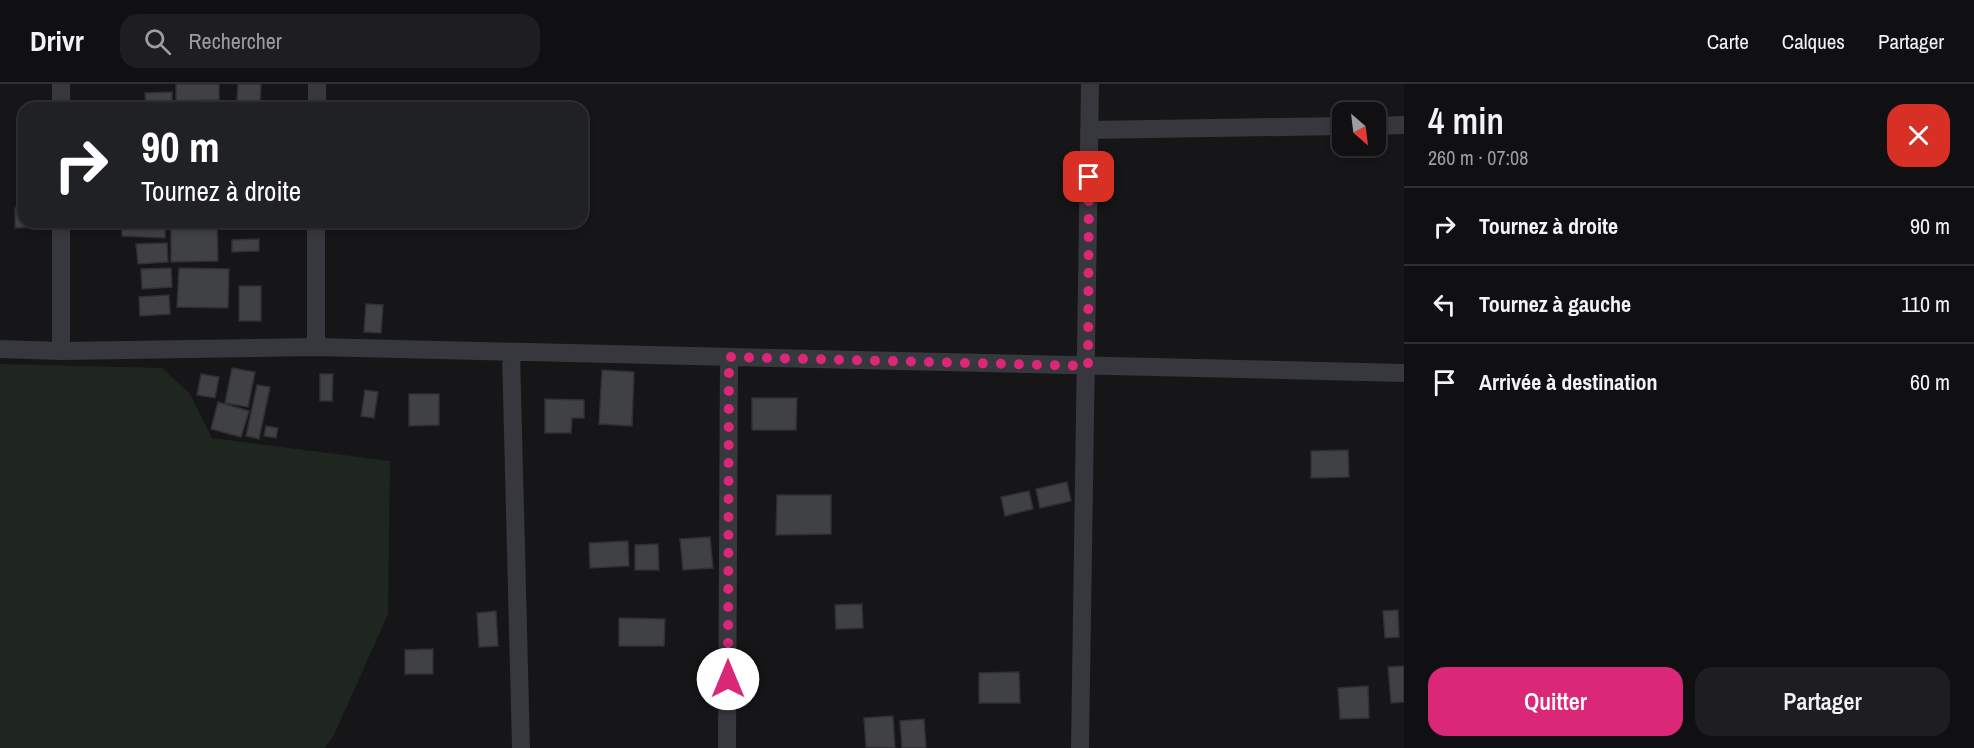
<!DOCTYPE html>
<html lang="fr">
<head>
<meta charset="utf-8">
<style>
	body { margin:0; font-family:"Archivo Narrow",sans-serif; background:#1e1e20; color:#f1f3f6; height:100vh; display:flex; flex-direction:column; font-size:22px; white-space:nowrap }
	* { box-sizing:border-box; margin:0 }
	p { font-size:20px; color:#9c9d9f }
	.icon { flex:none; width:33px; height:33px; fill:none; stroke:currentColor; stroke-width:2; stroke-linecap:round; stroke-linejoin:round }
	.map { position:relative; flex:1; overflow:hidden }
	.side { display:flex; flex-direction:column; background:#101012; width:570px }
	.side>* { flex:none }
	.top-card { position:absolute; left:18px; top:18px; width:570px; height:126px; border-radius:18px; box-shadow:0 3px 9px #0003,0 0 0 2px #303032; background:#202124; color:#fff; overflow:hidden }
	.needle { width:39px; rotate:152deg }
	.buttons { position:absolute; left:1332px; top:18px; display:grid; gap:12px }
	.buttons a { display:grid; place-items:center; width:54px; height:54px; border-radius:12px; background:#101012; box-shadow:0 3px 9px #0003,0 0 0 2px #303032; font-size:30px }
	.pin { position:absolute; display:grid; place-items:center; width:51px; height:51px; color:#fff; margin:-26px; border-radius:12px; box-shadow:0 3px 9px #0006 }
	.me { position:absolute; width:66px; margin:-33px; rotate:0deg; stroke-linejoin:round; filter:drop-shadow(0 0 4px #0008) }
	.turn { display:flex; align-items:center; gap:21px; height:126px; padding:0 24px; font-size:27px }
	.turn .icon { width:78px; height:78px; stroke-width:2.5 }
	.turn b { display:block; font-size:42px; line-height:51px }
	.round { display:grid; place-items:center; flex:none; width:63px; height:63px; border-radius:18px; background:#1e1e20 }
	.overview { display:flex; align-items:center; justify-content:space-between; height:102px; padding:0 24px }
	h1 { font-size:36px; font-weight:600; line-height:45px }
	.cta { display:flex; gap:12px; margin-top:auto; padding:12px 24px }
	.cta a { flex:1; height:69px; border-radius:18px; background:#db2777; color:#fff; font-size:24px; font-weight:600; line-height:69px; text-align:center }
	.cta a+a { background:#1e1e20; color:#f1f3f6 }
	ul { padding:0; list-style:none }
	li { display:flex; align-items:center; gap:18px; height:78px; padding:0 24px; border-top:2px solid #303032 }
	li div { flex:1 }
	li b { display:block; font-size:22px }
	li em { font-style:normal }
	header { display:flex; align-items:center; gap:36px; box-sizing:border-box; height:84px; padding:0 30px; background:#101012; border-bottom:2px solid #303032 }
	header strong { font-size:28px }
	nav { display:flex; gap:33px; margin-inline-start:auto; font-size:21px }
	.search { width:420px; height:54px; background:#1e1e20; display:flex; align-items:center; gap:15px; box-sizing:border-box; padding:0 21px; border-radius:18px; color:#9c9d9f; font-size:22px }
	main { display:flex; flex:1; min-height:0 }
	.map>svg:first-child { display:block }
	.green { fill:#1e261f }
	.building { fill:#404145; stroke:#303034; stroke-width:1.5 }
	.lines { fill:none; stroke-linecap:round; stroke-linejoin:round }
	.street { stroke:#37383d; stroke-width:18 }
	.route { stroke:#db2777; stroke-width:10; stroke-dasharray:0 18 }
</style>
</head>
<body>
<header>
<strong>Drivr</strong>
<div class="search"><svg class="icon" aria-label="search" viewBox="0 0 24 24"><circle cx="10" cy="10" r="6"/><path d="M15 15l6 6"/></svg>Rechercher</div>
<nav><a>Carte</a><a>Calques</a><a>Partager</a></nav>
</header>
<main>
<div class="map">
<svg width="1404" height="664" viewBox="0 0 1404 664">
	<rect width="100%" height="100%" fill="#161618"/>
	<path class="green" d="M0,280L162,284L190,310L212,354L390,377L388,530L334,651L324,664H0Z"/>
	<path class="building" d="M176,0H219V16L176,17Z
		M238,0H261L260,18L237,17Z
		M172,8V24H146L145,9Z
		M15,124H24V138H37V143L15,144Z
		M122,138H165V154L122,152Z
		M171,138H217L218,177L171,178Z
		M259,155V167L232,168V156Z
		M167,159L168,178L138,180L136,160Z
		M171,184L172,203L142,205L141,185Z
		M179,184L229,185L228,224L177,223Z
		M239,202H261V237H239Z
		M169,211L170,230L140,232L139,213Z
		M366,220L383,221L381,249L364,248Z
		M232,284L255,288L248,323L225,319Z
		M602,286L634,288L632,342L599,340Z
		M201,290L219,293L215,314L197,311Z
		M320,290H333L332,317H320Z
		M257,301L270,303L259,355L246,352Z
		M365,306L378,308L374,334L361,332Z
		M409,310H439V341L409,342Z
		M752,314H797L796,346H752Z
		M545,315L584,316V334H572L571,349H545Z
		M218,318L249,327L241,353L211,345Z
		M266,342L278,344L276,354L264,352Z
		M1348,366L1349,393L1311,394V367Z
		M1067,398L1071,417L1040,424L1036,405Z
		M1029,407L1033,425L1005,432L1001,413Z
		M777,411H831V450L776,451Z
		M710,453L713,484L683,486L680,455Z
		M628,457L629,482L590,484L589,459Z
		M658,460L659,486H635V461Z
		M862,520L863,544L836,545L835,521Z
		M1398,526L1399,553L1385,554L1383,527Z
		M496,527L498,562L479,563L477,529Z
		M619,534L665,535L664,562H619Z
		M433,565V590H405V566Z
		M1404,582V618L1391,619L1388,583Z
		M1019,588L1020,619H979V589Z
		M1368,602L1369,634L1340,635L1338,604Z
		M893,632L895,664L866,663L864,634Z
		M924,635L926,664H902L900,637Z"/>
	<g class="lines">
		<path class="street" d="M61,0V24
			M317,24V0
			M1376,42L1404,41
			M1089,46L1342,42
			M61,138V267
			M316,263V138
			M0,265L61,267L316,263L1404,289
			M511,269L521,664
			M727,664L729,273
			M1080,664L1090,0"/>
	</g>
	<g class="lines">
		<path class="route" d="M728,595L729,273L1088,282L1089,93"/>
	</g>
</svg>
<div class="buttons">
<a><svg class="needle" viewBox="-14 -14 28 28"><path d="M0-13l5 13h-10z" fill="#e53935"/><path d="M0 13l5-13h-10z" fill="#9c9d9f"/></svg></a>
</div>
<div class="pin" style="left:1089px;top:93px;background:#d93025"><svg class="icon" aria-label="arrive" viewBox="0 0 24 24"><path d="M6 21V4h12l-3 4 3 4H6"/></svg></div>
<svg class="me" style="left:728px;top:595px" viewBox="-20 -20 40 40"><circle r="19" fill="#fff"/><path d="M0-13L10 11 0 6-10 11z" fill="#db2777"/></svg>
<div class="top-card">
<div class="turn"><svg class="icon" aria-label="right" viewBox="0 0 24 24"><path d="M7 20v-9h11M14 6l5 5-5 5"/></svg><div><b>90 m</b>Tournez à droite</div></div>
</div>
</div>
<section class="side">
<div class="overview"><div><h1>4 min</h1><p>260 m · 07:08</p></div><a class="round" style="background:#d93025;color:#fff"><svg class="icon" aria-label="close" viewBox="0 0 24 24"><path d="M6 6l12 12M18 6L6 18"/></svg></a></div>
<ul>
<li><svg class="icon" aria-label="right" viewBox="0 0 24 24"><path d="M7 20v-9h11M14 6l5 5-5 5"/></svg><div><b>Tournez à droite</b></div><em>90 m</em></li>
<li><svg class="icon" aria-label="left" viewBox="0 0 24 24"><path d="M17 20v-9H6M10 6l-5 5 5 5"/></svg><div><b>Tournez à gauche</b></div><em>110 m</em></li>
<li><svg class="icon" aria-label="arrive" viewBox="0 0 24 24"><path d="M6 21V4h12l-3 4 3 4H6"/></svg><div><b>Arrivée à destination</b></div><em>60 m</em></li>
</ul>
<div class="cta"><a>Quitter</a><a>Partager</a></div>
</section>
</main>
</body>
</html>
